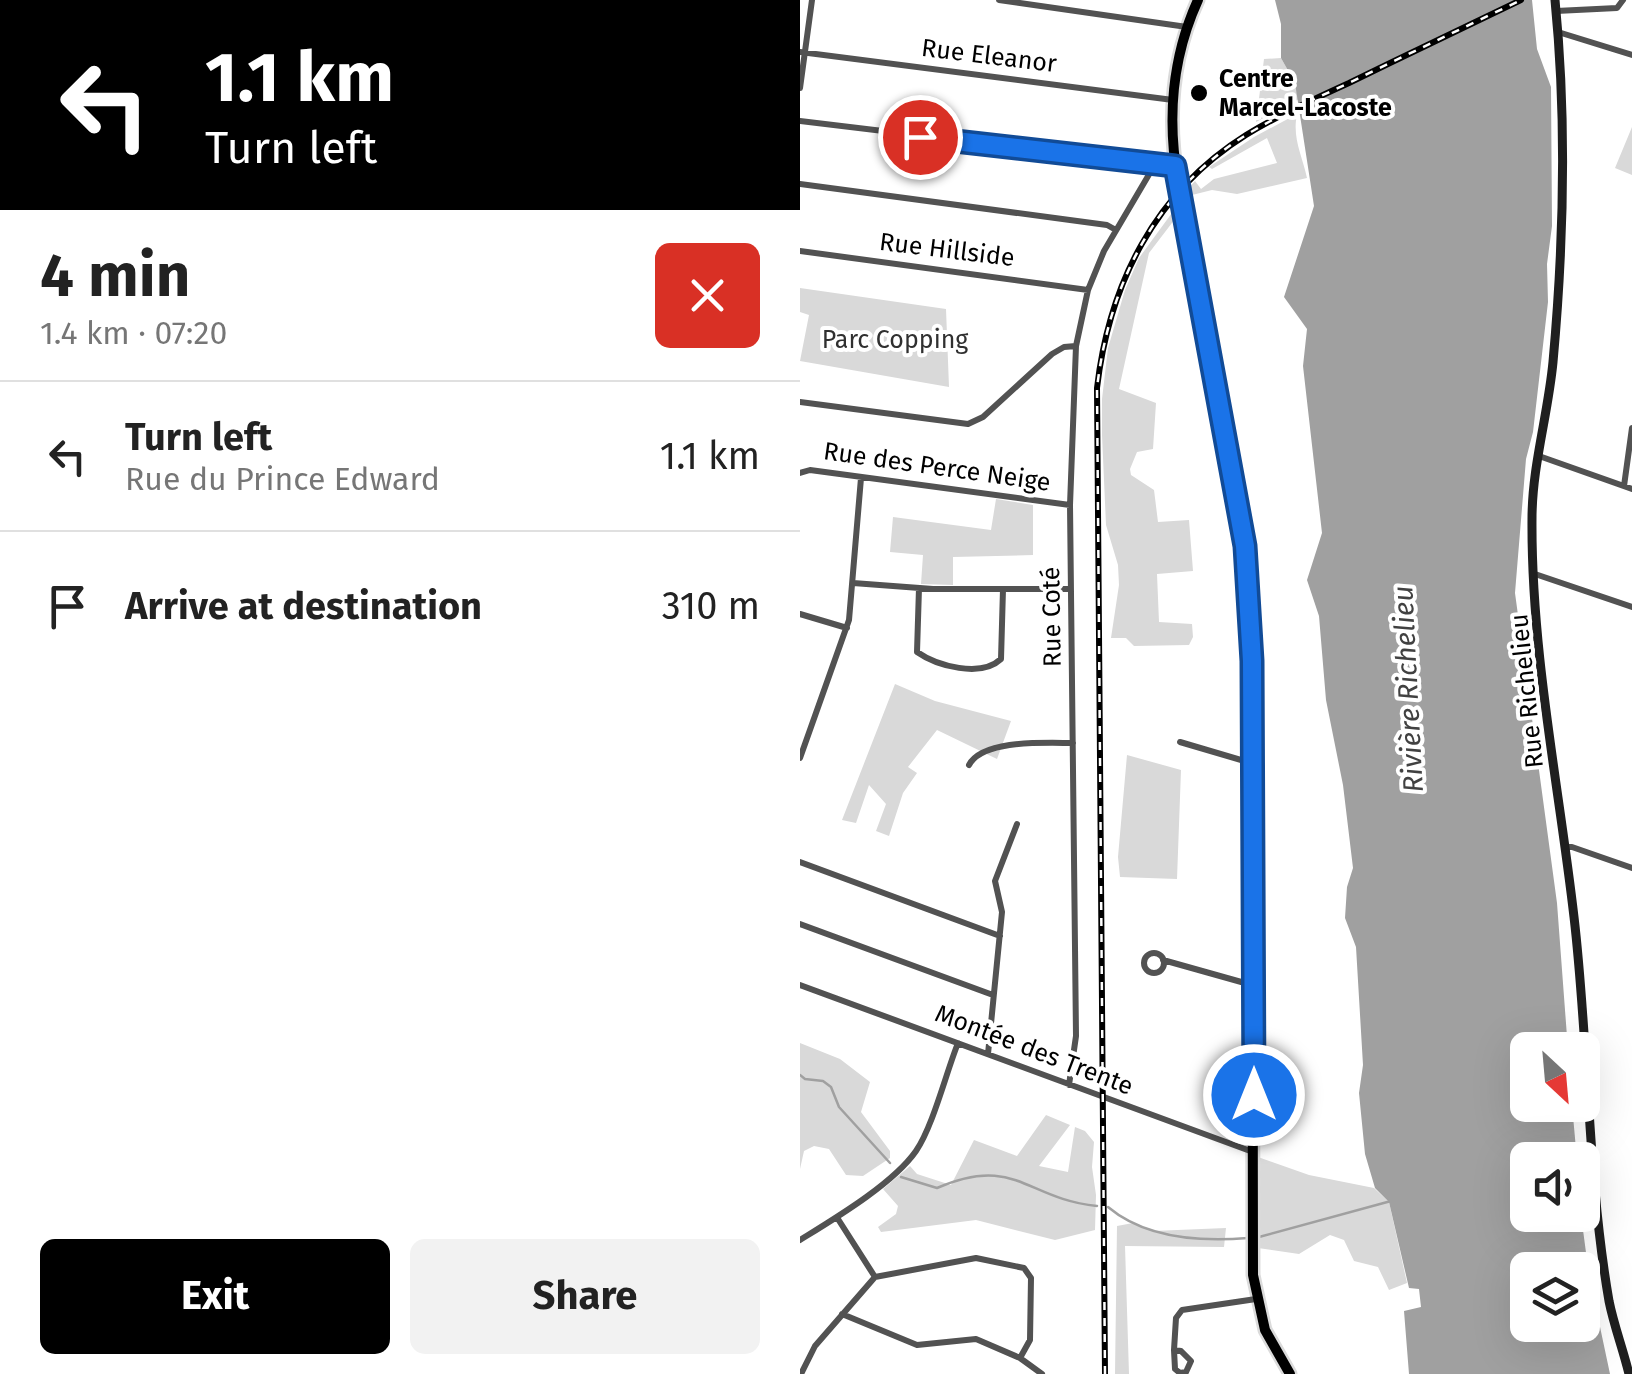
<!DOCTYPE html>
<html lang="en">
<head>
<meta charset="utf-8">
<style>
	body { margin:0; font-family:"Fira Sans",sans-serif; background:#f2f2f2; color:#222; height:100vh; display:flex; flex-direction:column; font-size:38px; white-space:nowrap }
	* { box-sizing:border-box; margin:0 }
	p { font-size:32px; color:#767676 }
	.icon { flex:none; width:55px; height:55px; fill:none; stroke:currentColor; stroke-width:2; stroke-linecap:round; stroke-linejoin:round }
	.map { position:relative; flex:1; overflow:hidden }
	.side { display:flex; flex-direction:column; background:#fff; width:800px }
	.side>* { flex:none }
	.guide { background:#000; color:#fff; overflow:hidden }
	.needle { width:65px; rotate:154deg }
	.tools { position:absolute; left:710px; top:1032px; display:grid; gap:20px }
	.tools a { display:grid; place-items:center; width:90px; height:90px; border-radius:15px; background:#fff; box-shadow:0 10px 40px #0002; font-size:50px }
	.pin { position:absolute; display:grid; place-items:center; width:85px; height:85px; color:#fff; margin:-42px; border:5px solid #fff; border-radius:50%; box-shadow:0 2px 10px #0007 }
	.me { position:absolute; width:110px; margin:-55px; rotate:0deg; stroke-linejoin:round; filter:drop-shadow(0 0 8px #0008) }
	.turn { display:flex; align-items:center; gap:35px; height:210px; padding:0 40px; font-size:45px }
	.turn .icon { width:130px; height:130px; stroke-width:2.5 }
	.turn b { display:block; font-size:70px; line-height:85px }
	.round { display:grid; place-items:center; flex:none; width:105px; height:105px; border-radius:15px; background:#f2f2f2 }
	.head { display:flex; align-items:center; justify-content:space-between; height:170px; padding:0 40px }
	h1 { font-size:60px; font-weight:700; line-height:75px }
	.action { display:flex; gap:20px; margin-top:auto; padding:20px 40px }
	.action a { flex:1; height:115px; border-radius:15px; background:#000; color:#fff; font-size:40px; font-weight:700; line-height:115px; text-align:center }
	.action a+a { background:#f2f2f2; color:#222 }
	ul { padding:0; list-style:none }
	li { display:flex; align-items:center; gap:30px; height:150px; padding:0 40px; border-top:2px solid #e0e0e0 }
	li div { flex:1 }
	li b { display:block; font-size:38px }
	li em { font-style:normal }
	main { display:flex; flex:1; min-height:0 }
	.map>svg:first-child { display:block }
	.green { fill:#d9d9d9 }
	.water { fill:#a0a0a0; fill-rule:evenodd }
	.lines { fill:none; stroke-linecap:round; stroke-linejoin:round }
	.stream { stroke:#a0a0a0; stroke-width:2.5 }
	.primary-casing { stroke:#dbdbdb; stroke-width:15 }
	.street { stroke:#525252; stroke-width:6 }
	.secondary { stroke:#1f1f1f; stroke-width:9 }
	.primary { stroke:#000; stroke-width:10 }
	.rail-casing { stroke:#000; stroke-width:6 }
	.rail { stroke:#fff; stroke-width:2.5; stroke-dasharray:8; stroke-linecap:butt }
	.route-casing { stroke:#114b97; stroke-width:25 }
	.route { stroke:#1a73e8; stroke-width:18 }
	.poi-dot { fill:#000; stroke:#fff; stroke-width:4 }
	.labels { text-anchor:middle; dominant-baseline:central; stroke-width:8; stroke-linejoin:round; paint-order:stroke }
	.street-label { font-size:25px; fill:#000; stroke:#fff }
	.poi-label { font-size:25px; font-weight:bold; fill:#000; stroke:#fff; text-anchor:start }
	.park-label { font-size:25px; fill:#303030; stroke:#fff }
	.water-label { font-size:28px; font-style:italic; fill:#414141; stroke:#fff }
</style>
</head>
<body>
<main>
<section class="side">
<div class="guide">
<div class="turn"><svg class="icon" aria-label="left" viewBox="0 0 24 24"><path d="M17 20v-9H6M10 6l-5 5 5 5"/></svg><div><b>1.1 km</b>Turn left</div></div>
</div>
<div class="head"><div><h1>4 min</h1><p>1.4 km · 07:20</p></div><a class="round" style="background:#d93025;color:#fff"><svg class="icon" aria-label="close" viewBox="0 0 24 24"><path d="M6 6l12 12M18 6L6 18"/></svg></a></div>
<ul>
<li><svg class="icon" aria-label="left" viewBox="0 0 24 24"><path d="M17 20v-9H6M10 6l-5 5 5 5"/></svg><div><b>Turn left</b><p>Rue du Prince Edward</p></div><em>1.1 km</em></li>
<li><svg class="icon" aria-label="arrive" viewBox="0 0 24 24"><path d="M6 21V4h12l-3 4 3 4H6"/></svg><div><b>Arrive at destination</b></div><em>310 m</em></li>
</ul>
<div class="action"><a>Exit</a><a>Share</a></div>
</section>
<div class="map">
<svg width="832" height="1374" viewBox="0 0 832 1374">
	<rect width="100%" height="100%" fill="#fff"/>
	<path class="green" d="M481,58L495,83L499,99L456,122L464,59Z
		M497,114C492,138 502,155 507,178L437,194L412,190L392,195L386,191L395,181L401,189L414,179L477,163L467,138L412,169L409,167L454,137Z
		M832,127V175L815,168Z
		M377,206L378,215L349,253L319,389L356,403L353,449L337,452L330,469L331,475L354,490L358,522L389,520L393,571L357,574L359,622L392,624L393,637L389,645L334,646L326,638H311L319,585L318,565L306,525L302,435V399L308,348L325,290L339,258Z
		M0,288L146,309L149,387L0,361L9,315L0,312Z
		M196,499L233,505V555L153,557V585L121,584L123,555L90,552L93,517L191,530Z
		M95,684L135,701L211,721L197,759L137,730L108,767L117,773L103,793L89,836L76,831L86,804L69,785L56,823L42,820Z
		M327,755L381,770L377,879L320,877L318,857Z
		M0,1043L40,1059L70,1082L61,1112L90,1151V1158L63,1176L46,1175L29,1149L14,1146L4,1151L0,1169Z
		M246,1115L270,1125L239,1166L268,1172L275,1127L285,1131L294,1142L292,1167L296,1195L295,1230L255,1240L176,1220L81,1232L78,1227L96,1214L98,1206L83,1189L110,1166L117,1174L151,1185L174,1140L217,1156Z
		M458,1157L509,1175L574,1188L589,1202L607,1283L589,1290L578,1267L554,1261L544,1240L530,1235L499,1254L458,1248Z
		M333,1223L353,1231L426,1228L424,1247L325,1246L329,1374H315L317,1226Z"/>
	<path class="water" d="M475,0H732L737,49L751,87L752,226L747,264L748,302L733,432L726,459L715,593L757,903L768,1050H728V1105H772L777,1160H728V1215H781L789,1275L810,1374H609L604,1311L621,1307L619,1289L609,1288L589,1202L575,1188L565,1154L559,1093L563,1065L556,947L545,918L547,887L553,868L543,785L526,700L519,616L507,580L522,533L503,366L507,329L484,297L514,206L495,83L481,58V24ZM728,1270H782V1325H728Z"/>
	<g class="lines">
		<path class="stream" d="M0,1075L5,1079L23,1081L31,1087L39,1107L90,1163
			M101,1177L137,1188C215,1154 226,1199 297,1206
			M308,1207C346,1239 400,1242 448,1238
			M459,1237L591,1201"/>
		<g class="primary-casing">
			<path id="primary" d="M398,0C372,57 367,120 378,181L417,378L445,546L452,661L453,1275L465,1330L490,1374"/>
		</g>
		<path class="street" d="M199,0L387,27
			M756,11L817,8L823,0
			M758,32L832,55
			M0,52L373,100
			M0,88L12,0
			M0,121L375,166
			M0,184L307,225L316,230
			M0,251L288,290
			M0,402L168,424L183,417L252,354L264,347L276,346
			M739,456L832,489
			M0,473L10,470L270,505
			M824,486L832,428
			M735,574L832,607
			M53,583L133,589H271
			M119,588L117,652C137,666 181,678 201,659L203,589
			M0,614L47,628
			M380,742L451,763
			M0,758L49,620L61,478
			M169,765C183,739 246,743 273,743
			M765,847H772L832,868
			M0,862L200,936
			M0,924L193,995
			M344 963a10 10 0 1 1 20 0a10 10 0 1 1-20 0Z
			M363,960L452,985
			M0,985L453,1152
			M188,1054L202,912L195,881L217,824
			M269,1085L276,1036L270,505L276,346L288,290L304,251L354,166
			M38,1219L75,1277
			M0,1240C34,1219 93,1184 116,1151C133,1126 146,1073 158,1043
			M75,1277L176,1258L224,1268L231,1278L230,1340L220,1358
			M42,1314L117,1345L176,1339L220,1358L242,1374
			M374,1350L376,1318L382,1310L456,1299
			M374,1350L381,1351L391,1361L386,1372L380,1373L375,1369Z
			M1,1374L15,1346L75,1277"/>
		<path class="secondary" d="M755,0C767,121 764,241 753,362C748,415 732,466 732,519C731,652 759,786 774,917C789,1045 787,1174 809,1301C814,1326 823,1349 829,1374"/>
		<use href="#primary" class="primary"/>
		<g class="rail-casing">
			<path id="rail" d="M305,1374L297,388C309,284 355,192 446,135C479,115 514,99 549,83C606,55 663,28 721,0"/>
		</g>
		<use href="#rail" class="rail"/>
	</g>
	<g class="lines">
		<g class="route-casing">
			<path id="route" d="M120,137L375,166L445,546L452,661L454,1095"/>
		</g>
		<use href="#route" class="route"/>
	</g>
	<circle class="poi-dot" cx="399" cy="93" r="10"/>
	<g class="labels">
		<g class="street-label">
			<text transform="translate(189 56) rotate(7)">Rue Eleanor</text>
			<text transform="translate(147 250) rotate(7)">Rue Hillside</text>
			<text transform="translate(137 467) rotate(8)">Rue des Perce Neige</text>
			<text transform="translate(252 617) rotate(-91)">Rue Coté</text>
			<text transform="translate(727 691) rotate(-96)">Rue Richelieu</text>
			<text transform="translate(234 1050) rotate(21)">Montée des Trente</text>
		</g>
		<g class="poi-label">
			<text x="419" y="79">Centre<tspan x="419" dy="29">Marcel-Lacoste</tspan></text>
		</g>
		<g class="park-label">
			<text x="95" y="340">Parc Copping</text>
		</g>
		<g class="water-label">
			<text transform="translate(608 689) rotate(-93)">Rivière Richelieu</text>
		</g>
	</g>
</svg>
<div class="tools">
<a><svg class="needle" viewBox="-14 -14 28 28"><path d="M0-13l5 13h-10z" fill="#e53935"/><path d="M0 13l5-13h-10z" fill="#767676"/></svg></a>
<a><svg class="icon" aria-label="sound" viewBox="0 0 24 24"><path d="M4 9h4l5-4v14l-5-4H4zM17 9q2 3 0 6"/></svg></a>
<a><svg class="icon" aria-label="layers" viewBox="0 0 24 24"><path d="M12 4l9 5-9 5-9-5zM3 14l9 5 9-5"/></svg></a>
</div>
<div class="pin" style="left:120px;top:137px;background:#d93025"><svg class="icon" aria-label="arrive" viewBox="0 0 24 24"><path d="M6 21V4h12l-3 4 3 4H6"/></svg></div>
<svg class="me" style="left:454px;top:1095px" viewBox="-20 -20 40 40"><circle r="17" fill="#1a73e8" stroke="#fff" stroke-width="3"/><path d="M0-11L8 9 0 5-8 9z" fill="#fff"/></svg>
</div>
</main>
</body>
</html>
